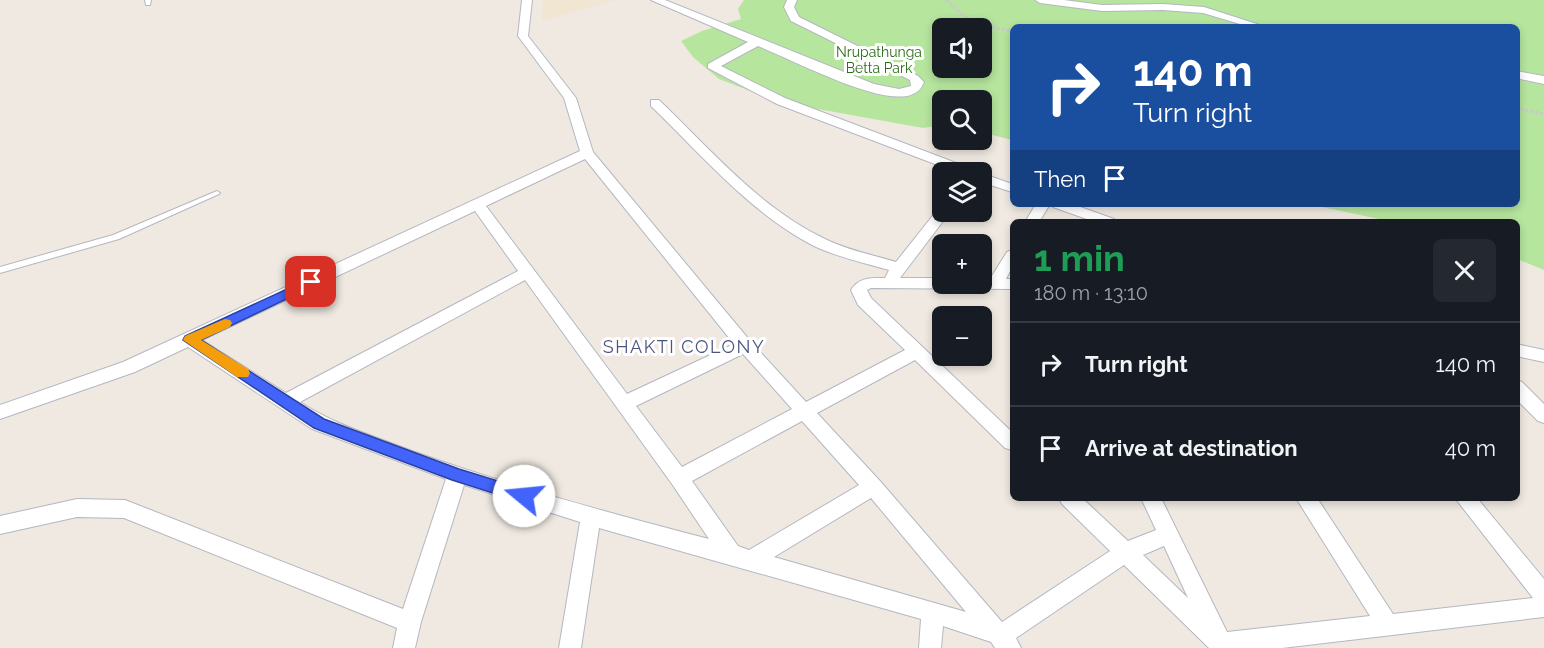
<!DOCTYPE html>
<html lang="en">
<head>
<meta charset="utf-8">
<style>
	body { margin:0; font-family:Raleway,sans-serif; background:#242831; color:#f1f3f6; height:100vh; display:flex; flex-direction:column; font-size:22px; white-space:nowrap }
	* { box-sizing:border-box; margin:0 }
	p { font-size:20px; color:#9ea1a6 }
	.icon { flex:none; width:33px; height:33px; fill:none; stroke:currentColor; stroke-width:2; stroke-linecap:round; stroke-linejoin:round }
	.map { position:relative; flex:1; overflow:hidden }
	.details { position:absolute; left:1010px; top:219px; width:510px; height:282px; display:flex; flex-direction:column; background:#171b24; border-radius:9px; box-shadow:0 3px 9px #0003 }
	.details>* { flex:none }
	.hud { position:absolute; left:1010px; top:24px; width:510px; height:183px; border-radius:9px; box-shadow:0 3px 9px #0003; background:#1a4fa0; color:#fff; overflow:hidden }
	.tools { position:absolute; left:932px; top:18px; display:grid; gap:12px }
	.tools a { display:grid; place-items:center; width:60px; height:60px; border-radius:9px; background:#171b24; box-shadow:0 3px 9px #0003; font-size:30px }
	.pin { position:absolute; display:grid; place-items:center; width:51px; height:51px; color:#fff; margin:-26px; border-radius:12px; box-shadow:0 3px 9px #0006 }
	.me { position:absolute; width:66px; margin:-33px; rotate:287deg; stroke-linejoin:round; filter:drop-shadow(0 0 4px #0008) }
	.turn { display:flex; align-items:center; gap:21px; height:126px; padding:0 24px; font-size:27px }
	.turn .icon { width:78px; height:78px; stroke-width:2.5 }
	.turn b { display:block; font-size:42px; line-height:51px }
	.then { display:flex; align-items:center; height:57px; padding:0 24px; background:#0003; gap:12px; font-size:22px }
	.round { display:grid; place-items:center; flex:none; width:63px; height:63px; border-radius:9px; background:#242831 }
	.head { display:flex; align-items:center; justify-content:space-between; height:102px; padding:0 24px }
	h1 { font-size:36px; font-weight:700; line-height:45px; color:#1e9e55 }
	ul { padding:0; list-style:none }
	li { display:flex; align-items:center; gap:18px; height:84px; padding:0 24px; border-top:2px solid #363941 }
	li div { flex:1 }
	li b { display:block; font-size:22px }
	li em { font-style:normal }
	.map>svg:first-child { display:block }
	.education { fill:#f0e6d1 }
	.green { fill:#b6e59e; fill-rule:evenodd }
	.lines { fill:none; stroke-linecap:round; stroke-linejoin:round }
	.service-casing { stroke:#b4b7c1; stroke-width:2 }
	.minor-casing { stroke:#b4b7c1; stroke-width:2 }
	.path { stroke:#c9c9c9; stroke-width:3; stroke-dasharray:3 2; stroke-linecap:butt }
	.service { fill:#fff; fill-rule:evenodd }
	.minor { fill:#fff; fill-rule:evenodd }
	.route { fill:#4264fb; stroke:#2b41a3; stroke-width:1.5 }
	.slow { fill:#f59e0b }
	.labels { text-anchor:middle; dominant-baseline:central; stroke-width:6; stroke-linejoin:round; paint-order:stroke }
	.far-park-label { font-size:14px; fill:#2c6e1b; stroke:#fff }
	.neighbourhood-label { font-size:18px; letter-spacing:1.5px; fill:#4d5680; stroke:#fff }
</style>
</head>
<body>
<div class="map">
<svg width="1544" height="648" viewBox="0 0 1544 648">
	<rect width="100%" height="100%" fill="#efe9e1"/>
	<path class="education" d="M543,0H616L542,21Z"/>
	<path class="green" d="M744,0H1544V270L1517,259L1516,222H1393L1308,204H1516V27H1012V140L981,132V100H942V125L923,128L779,102L719,79L693,57L681,41L702,31L741,19L738,9ZM942,28H981V68H942Z"/>
	<g class="lines">
		<g class="service-casing">
			<path id="service" d="M145,0H151L150,5H146Z
				M217,191L220,193L219,194L119,239L0,273V267L113,235Z"/>
		</g>
		<g class="minor-casing">
			<path id="minor" d="M522,0H532L528,36L576,98L593,152L751,342L806,402L905,350L858,305L851,290C859,277 871,278 885,278L889,270C865,263 837,257 814,246C750,213 702,155 651,106V100H659C711,150 760,208 825,239C847,250 873,255 896,262L938,209L942,208V212H950L900,278H942V284H981V278L990,279L1007,252L1012,250V267L1006,279H1012V289L871,288L867,290L871,298L1012,432V450L1005,448L915,360L817,413L880,481L1002,622L1110,551L1062,504L1059,498H1082L1128,541L1156,530L1141,498H1161L1227,632L1370,616L1296,498H1317L1393,614L1533,598L1455,498H1477L1544,579V617L1282,648H1209L1124,565L1016,638L1021,648H995L991,642L943,626L941,648H919L921,619L599,528L581,648H559L580,522L464,485L421,622L415,648H393L397,628L124,518L77,517L0,534V516L77,499L125,500L403,609L446,479L312,429L188,347L135,372L0,419V405L123,362L580,151L564,98L518,36ZM585,159L734,344L627,394L486,206ZM475,211L518,271L286,393L202,340ZM525,280L672,484L709,539C609,513 510,486 412,451C374,436 335,425 300,402ZM743,354L792,409L682,467L636,406ZM802,421L859,485L749,550L738,546L692,481ZM871,498L966,612L774,557ZM1164,546L1188,598L1143,555Z
				M651,0H665L874,84L899,89L911,86L910,80L791,21L784,7L787,0H797L794,7L799,17L918,76L924,82C921,90 916,94 907,96C872,102 793,60 758,46L721,66L785,98L972,169L974,172H956L777,104L708,68V64L748,42Z
				M1035,0H1064L1102,5L1163,4L1204,7L1266,27H1250L1203,13L1163,10L1102,11L1040,3Z
				M1516,71L1544,76V84L1516,78Z
				M981,173L1012,184V192L981,182Z
				M1036,204H1050L1039,222H1025Z
				M1051,204H1072L1114,219L1116,222H1095L1053,207Z
				M1516,344L1544,350V362L1516,356Z
				M1516,380L1522,382L1544,404V423L1538,421L1516,399Z"/>
		</g>
		<path class="path" d="M946,0L972,23L1012,31
			M1516,108L1544,114"/>
		<use href="#service" class="service"/>
		<use href="#minor" class="minor"/>
	</g>
	<path class="route" d="M311,278L316,279L318,282L316,285L201,340L324,419L459,469L530,491L532,496L530,501L524,503L452,480L314,428L183,340L185,336Z"/>
	<path class="slow" d="M225,319L230,320L232,323L230,327L201,340L248,369L250,373L248,377H237L183,340L185,336Z"/>
	<g class="labels">
		<g class="far-park-label">
			<text x="879" y="52">Nrupathunga<tspan x="879" dy="16">Betta Park</tspan></text>
		</g>
		<g class="neighbourhood-label">
			<text x="684" y="346">SHAKTI COLONY</text>
		</g>
	</g>
</svg>
<div class="tools">
<a><svg class="icon" aria-label="sound" viewBox="0 0 24 24"><path d="M4 9h4l5-4v14l-5-4H4zM17 9q2 3 0 6"/></svg></a>
<a><svg class="icon" aria-label="search" viewBox="0 0 24 24"><circle cx="10" cy="10" r="6"/><path d="M15 15l6 6"/></svg></a>
<a><svg class="icon" aria-label="layers" viewBox="0 0 24 24"><path d="M12 4l9 5-9 5-9-5zM3 14l9 5 9-5"/></svg></a>
<a>+</a>
<a>−</a>
</div>
<div class="pin" style="left:311px;top:282px;background:#d93025"><svg class="icon" aria-label="arrive" viewBox="0 0 24 24"><path d="M6 21V4h12l-3 4 3 4H6"/></svg></div>
<svg class="me" style="left:524px;top:496px" viewBox="-20 -20 40 40"><circle r="19" fill="#fff"/><path d="M0-13L10 11 0 6-10 11z" fill="#4264fb"/></svg>
<div class="hud">
<div class="turn"><svg class="icon" aria-label="right" viewBox="0 0 24 24"><path d="M7 20v-9h11M14 6l5 5-5 5"/></svg><div><b>140 m</b>Turn right</div></div>
<div class="then">Then<svg class="icon" aria-label="arrive" viewBox="0 0 24 24"><path d="M6 21V4h12l-3 4 3 4H6"/></svg></div>
</div>
<section class="details">
<div class="head"><div><h1>1 min</h1><p>180 m · 13:10</p></div><a class="round"><svg class="icon" aria-label="close" viewBox="0 0 24 24"><path d="M6 6l12 12M18 6L6 18"/></svg></a></div>
<ul>
<li><svg class="icon" aria-label="right" viewBox="0 0 24 24"><path d="M7 20v-9h11M14 6l5 5-5 5"/></svg><div><b>Turn right</b></div><em>140 m</em></li>
<li><svg class="icon" aria-label="arrive" viewBox="0 0 24 24"><path d="M6 21V4h12l-3 4 3 4H6"/></svg><div><b>Arrive at destination</b></div><em>40 m</em></li>
</ul>
</section>
</div>
</body>
</html>
